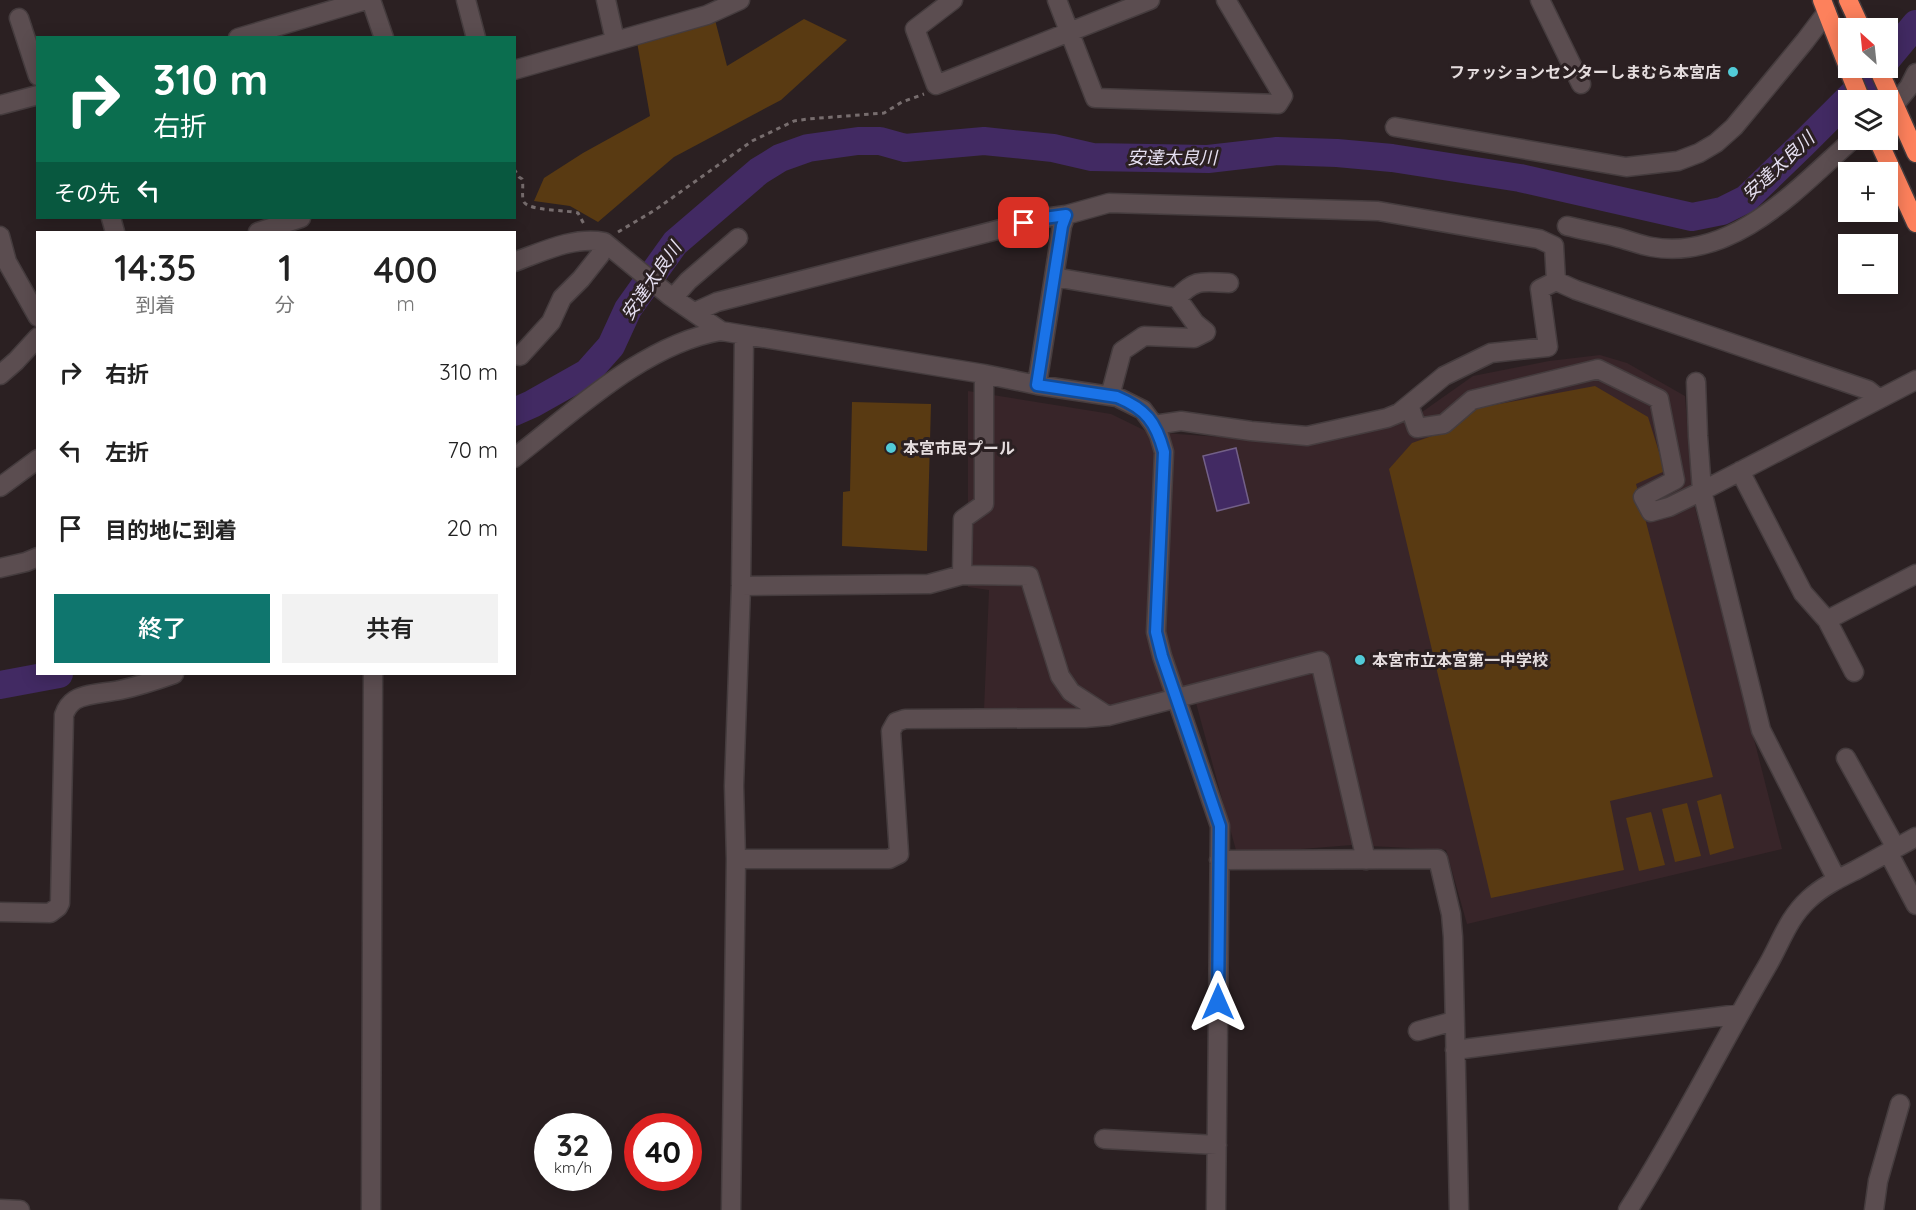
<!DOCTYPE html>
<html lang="ja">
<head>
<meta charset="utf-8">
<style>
	body { margin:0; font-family:Quicksand,"Noto Sans JP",sans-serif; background:#f2f2f2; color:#222; height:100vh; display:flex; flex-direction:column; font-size:22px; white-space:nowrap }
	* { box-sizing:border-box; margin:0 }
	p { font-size:20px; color:#767676 }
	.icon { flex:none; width:33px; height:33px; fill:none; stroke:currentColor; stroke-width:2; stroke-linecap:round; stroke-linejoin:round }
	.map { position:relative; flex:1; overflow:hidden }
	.sheet { position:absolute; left:36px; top:231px; width:480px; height:444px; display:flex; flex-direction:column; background:#fff; border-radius:0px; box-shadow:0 3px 15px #0003 }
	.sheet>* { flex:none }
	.banner { position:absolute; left:36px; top:36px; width:480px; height:183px; border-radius:0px; box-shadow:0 3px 15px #0003; background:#0b6e4f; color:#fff; overflow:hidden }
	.needle { width:39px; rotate:333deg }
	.tools { position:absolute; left:1838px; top:18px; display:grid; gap:12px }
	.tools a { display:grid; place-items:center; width:60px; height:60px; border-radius:0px; background:#fff; box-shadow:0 3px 15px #0003; font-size:30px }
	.speed { position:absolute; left:534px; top:1113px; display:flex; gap:12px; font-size:30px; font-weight:700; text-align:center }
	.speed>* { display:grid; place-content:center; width:78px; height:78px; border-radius:50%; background:#fff; box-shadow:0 3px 15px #0003; line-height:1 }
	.speed small { font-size:15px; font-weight:400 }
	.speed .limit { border:9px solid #d22; background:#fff; color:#111 }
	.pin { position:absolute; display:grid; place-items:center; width:51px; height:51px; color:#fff; margin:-26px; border-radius:12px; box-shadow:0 3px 9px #0006 }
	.me { position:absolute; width:66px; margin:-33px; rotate:0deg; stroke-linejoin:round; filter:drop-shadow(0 0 4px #0008) }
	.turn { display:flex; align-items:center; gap:21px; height:126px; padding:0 18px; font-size:27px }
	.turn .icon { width:78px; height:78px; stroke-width:2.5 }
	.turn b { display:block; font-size:42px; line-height:51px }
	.then { display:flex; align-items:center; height:57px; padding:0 18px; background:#0003; gap:12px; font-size:22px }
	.eta { display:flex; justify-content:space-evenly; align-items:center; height:102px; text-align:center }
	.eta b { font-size:36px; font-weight:600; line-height:42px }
	.cta { display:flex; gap:12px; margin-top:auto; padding:12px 18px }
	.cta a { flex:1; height:69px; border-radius:0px; background:#0f766e; color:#fff; font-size:24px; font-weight:600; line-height:69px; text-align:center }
	.cta a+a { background:#f2f2f2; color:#222 }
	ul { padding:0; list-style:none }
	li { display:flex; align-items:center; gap:18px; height:78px; padding:0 18px }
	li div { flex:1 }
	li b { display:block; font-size:22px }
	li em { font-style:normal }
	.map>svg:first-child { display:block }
	.built { fill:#382529 }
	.green { fill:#593a12 }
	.water { fill:#422a63; stroke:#736088; stroke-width:1.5 }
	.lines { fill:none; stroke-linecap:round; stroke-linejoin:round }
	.river { stroke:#422a63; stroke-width:28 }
	.minor-casing { stroke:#453c3e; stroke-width:21 }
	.highway-casing { stroke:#453c3e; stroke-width:21 }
	.path { stroke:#776d6e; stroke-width:3; stroke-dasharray:4.5 4.5; stroke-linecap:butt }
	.minor { stroke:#5b4d50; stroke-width:18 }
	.highway { stroke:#fd815c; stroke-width:18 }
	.route-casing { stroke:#114b97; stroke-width:15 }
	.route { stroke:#1a73e8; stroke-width:10 }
	.poi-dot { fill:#52cbd8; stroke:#2b2022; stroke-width:2 }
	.labels { text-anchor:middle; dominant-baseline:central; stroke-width:6; stroke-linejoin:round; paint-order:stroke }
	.poi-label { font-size:16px; font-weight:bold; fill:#e5ddde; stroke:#2b2022; text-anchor:start }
	.water-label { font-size:18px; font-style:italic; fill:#e6e0f2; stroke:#2b2022 }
</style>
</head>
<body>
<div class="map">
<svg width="1916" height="1210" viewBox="0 0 1916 1210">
	<rect width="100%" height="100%" fill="#2b2022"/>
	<path class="built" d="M1600,355L1627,363L1685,396L1693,500L1782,849L1467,924L1446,850L1352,845L1237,854L1196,703L1075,709L984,710L989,590L968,587V391L1111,414L1148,432L1307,443L1415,417L1473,376L1549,361Z"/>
	<path class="green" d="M804,19L847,40L781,100L674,157L598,222L570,206L534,201L544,178L583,153L650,116L637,42L715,20L727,66Z
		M1595,386L1648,417L1665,471L1636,484L1713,777L1610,801L1624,870L1491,898L1389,469L1412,443L1446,431L1472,409Z
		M852,402L931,404L927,551L842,546L843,492L850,491Z
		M1721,794L1734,848L1710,855L1697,801Z
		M1687,803L1701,856L1675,862L1662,809Z
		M1651,812L1665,865L1639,871L1626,818Z"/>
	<path class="water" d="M1236,448L1249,503L1217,511L1203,456Z"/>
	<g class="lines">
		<path class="river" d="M1887,59L1916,24
			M514,412L532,404L587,373L611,346L628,309L675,243L759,171L780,158L808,148L858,141H880L905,148L984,141L1053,148L1092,157L1208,159L1277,151L1337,153L1392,158L1520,178L1692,217L1722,211L1746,199L1803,144L1879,68
			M0,685L59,674"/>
		<g class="minor-casing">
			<path id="minor" d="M371,0L384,38
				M466,0L476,38
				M606,0L615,40
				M953,0L915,29L936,85L1150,0
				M1057,0L1095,98L1278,104L1283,96L1226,0
				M1540,0L1581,84
				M19,18L38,76
				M238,38L366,0
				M514,70L707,15L740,0
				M1895,104L1909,87L1916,73
				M0,105L38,95
				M1395,127L1626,167L1678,161L1699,153L1716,143L1734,127L1805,41L1827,12
				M111,218L115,232
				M1567,226C1583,230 1600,233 1616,237C1628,240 1640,245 1652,247C1733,261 1798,188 1852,140
				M258,232L301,218
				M0,236L7,262L38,317
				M514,262C542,252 574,236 604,242L670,296L721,331L984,374L1037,385L1117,397L1143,410L1154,425L1159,435L1164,452L1156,632L1162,656L1220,826L1216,1210
				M1054,277L1177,298L1195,323L1206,332L1194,338L1144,336L1122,351L1110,396
				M673,298L688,281L738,238
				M1177,298C1196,278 1203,282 1229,283
				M695,312L717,302L1044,218L1066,215
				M520,356L551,322L562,298L581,279L600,255L604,242
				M0,375L16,361L38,337
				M1037,385L1062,226L1066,215L1109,203L1378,211L1539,239L1554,246L1556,281L1576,290L1868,390L1878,398
				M1409,405L1417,428L1444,424L1472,400L1598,369L1659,399L1675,480L1643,497L1651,512L1669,507L1702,491L1698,436L1696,382
				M1154,425L1181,421L1251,431L1307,436L1387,418L1399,413L1444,376L1491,353L1548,347L1540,289L1556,281
				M514,458C575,411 644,344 721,331
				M1740,471L1803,593L1827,620L1854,672
				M0,487L38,459
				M0,568L26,562L38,557
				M962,575L963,519L984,504V374
				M741,586L929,584L962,575L1029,576L1060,676L1071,692L1108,716
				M1827,620L1916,574
				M1846,758L1896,848
				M1888,852L1916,905
				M736,859H889L899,854L891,731L896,722L905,719L1085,718L1108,716L1320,661L1366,860
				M1219,860L1438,859L1451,914L1453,937L1459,1210
				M1837,880L1761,730L1702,491L1916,380
				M0,912L50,913L58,907L60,903L64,715C66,709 69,704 75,700C87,693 106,693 120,690C139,686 157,680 174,674
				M1418,1031L1454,1021
				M1455,1050L1739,1014
				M1104,1139L1217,1145
				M0,1209L20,1210
				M371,1210L373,674
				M731,1210L736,859L734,786L741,586L744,336
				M1628,1210C1678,1132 1719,1048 1766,968C1781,943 1787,919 1809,899C1823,886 1840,878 1856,870C1876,859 1896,848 1916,837
				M1874,1210L1878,1181L1900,1104"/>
		</g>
		<g class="highway-casing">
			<path id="highway" d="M1822,0L1848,67
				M1848,0L1861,28
				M1848,68L1861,100
				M1878,68L1916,153
				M1878,140L1916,223"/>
		</g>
		<path class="path" d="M514,169L519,177L522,179C524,186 521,196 524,202C529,211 568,210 578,213L585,226
			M618,232L655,210L752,141L794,121L808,119L884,113L902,102L924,94"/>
		<use href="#minor" class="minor"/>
		<use href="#highway" class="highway"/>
	</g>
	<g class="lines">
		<g class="route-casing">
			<path id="route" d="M1024,223L1044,218L1066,215L1062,226L1037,385L1117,397C1146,409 1156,422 1164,452L1156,632L1162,656L1220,826L1218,1002"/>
		</g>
		<use href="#route" class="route"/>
	</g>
	<g class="poi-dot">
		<circle cx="1733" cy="72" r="6"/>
		<circle cx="891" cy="448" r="6"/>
		<circle cx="1360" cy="660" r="6"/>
	</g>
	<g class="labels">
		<g class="poi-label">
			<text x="1721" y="72" text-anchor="end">ファッションセンターしまむら本宮店</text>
			<text x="903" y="448">本宮市民プール</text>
			<text x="1372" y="660">本宮市立本宮第一中学校</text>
		</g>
		<g class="water-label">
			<text x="1172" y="157">安達太良川</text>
			<text transform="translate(1778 166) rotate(-43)">安達太良川</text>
			<text transform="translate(651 281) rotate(-55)">安達太良川</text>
		</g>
	</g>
</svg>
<div class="tools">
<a><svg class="needle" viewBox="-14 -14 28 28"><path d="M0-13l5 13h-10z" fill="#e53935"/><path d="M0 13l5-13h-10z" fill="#767676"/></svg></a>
<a><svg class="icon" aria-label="layers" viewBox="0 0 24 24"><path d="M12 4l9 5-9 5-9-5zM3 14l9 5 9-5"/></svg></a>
<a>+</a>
<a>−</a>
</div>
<div class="speed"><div>32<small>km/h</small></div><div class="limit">40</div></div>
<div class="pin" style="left:1024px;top:223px;background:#d93025"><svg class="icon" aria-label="arrive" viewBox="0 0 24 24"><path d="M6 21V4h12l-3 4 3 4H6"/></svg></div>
<svg class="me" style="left:1218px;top:1002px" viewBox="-20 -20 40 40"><path d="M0-17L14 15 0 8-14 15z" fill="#1a73e8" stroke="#fff" stroke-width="4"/></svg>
<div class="banner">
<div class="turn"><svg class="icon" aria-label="right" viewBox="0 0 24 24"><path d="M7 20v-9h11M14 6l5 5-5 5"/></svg><div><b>310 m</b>右折</div></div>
<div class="then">その先<svg class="icon" aria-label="left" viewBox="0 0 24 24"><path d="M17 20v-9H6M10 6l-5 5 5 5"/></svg></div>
</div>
<section class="sheet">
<div class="eta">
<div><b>14:35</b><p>到着</p></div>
<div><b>1</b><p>分</p></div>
<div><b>400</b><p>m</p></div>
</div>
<ul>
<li><svg class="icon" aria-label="right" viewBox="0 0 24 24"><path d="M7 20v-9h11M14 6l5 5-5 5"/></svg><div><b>右折</b></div><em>310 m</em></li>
<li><svg class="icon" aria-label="left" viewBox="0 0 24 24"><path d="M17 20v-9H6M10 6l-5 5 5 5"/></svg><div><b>左折</b></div><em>70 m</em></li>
<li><svg class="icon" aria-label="arrive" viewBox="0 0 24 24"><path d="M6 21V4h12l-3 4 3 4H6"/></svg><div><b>目的地に到着</b></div><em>20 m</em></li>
</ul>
<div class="cta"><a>終了</a><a>共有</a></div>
</section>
</div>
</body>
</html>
